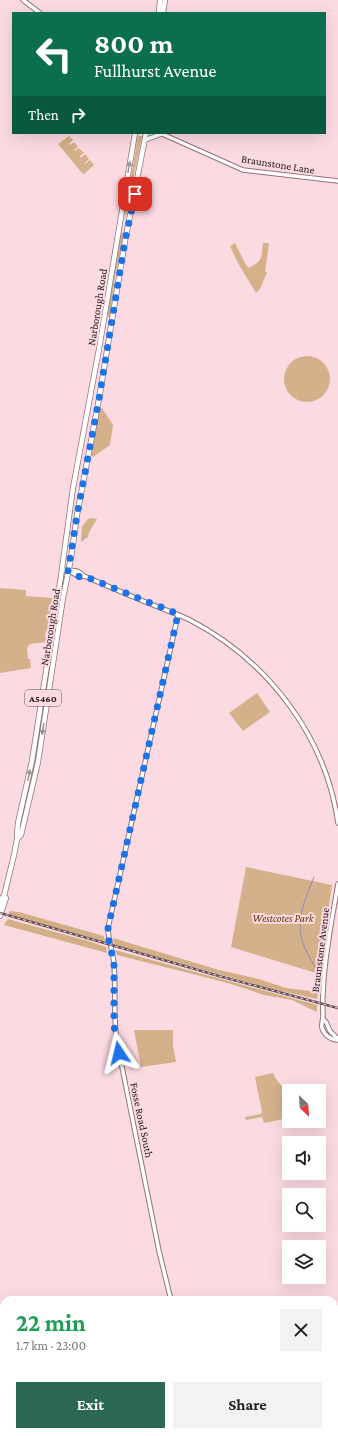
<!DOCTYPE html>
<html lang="en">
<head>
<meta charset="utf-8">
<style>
	body { margin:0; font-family:"Crimson Pro",serif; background:#f2f2f2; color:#222; height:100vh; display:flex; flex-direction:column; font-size:15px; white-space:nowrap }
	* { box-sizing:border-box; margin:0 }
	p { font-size:13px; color:#767676 }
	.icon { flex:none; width:22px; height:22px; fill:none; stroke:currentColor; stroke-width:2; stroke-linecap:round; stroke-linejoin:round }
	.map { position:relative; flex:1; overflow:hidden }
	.details { position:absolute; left:0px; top:1296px; width:338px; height:140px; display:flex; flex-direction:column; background:#fff; border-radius:12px 12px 0 0; box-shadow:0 4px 16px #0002 }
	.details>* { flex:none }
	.guide { position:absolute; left:12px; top:12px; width:314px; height:122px; border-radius:0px; box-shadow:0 4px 16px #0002; background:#0b6e4f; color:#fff; overflow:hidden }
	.needle { width:26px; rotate:155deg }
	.controls { position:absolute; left:282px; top:1084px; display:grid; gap:8px }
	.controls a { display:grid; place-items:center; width:44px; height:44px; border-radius:0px; background:#fff; box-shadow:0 4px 16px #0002; font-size:20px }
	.pin { position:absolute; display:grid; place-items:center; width:34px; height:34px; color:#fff; margin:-17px; border-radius:8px; box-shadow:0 2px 6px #0006 }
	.me { position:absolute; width:44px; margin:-22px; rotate:350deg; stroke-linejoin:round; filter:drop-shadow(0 0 3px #0008) }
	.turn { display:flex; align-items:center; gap:14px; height:84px; padding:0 16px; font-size:18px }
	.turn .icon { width:52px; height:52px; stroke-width:2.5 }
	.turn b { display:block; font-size:28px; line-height:34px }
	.then { display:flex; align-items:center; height:38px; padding:0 16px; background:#0003; gap:8px; font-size:15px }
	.round { display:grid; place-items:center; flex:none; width:42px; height:42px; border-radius:0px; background:#f2f2f2 }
	.headline { display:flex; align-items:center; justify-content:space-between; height:68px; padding:0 16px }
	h1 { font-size:24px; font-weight:700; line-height:30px; color:#1e9e55 }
	.primary-button { display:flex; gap:8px; margin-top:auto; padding:8px 16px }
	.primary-button a { flex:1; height:46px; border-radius:0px; background:#2a6853; color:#fff; font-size:16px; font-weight:700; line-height:46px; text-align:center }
	.primary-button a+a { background:#f2f2f2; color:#222 }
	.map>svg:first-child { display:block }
	.green { fill:#d4b08b }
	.forest { fill:#d3af88 }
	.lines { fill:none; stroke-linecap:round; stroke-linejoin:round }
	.stream { stroke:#958bb8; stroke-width:1 }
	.minor-casing { stroke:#91737b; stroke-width:5.5 }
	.major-casing { stroke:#91737b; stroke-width:6 }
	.minor { stroke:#fff; stroke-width:3.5 }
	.major { stroke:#fff; stroke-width:4.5 }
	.rail-casing { stroke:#625055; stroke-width:2.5 }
	.rail { stroke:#fcdae2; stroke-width:1; stroke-dasharray:3; stroke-linecap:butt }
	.oneway { fill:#9b9697 }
	.route { stroke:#1a73e8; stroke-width:7; stroke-dasharray:0 12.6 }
	.labels { text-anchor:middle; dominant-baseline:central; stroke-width:4; stroke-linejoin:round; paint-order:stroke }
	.shield { fill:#fcdae2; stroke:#625055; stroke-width:1 }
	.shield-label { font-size:10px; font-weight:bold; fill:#201518 }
	.street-label { font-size:11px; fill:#201518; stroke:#fcdae2 }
	.park-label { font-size:11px; font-style:italic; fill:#5a3705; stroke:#fcdae2 }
</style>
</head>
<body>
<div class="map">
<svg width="338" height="1436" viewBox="0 0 338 1436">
	<rect width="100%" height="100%" fill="#fcdae2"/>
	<path class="green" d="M69,136L73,140L69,144L70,145L74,142L78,147L74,150L75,151L79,148L84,153L80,156L81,158L85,154L89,159L85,163V164L90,160L94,165L84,174L82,173L58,144Z
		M138,136H142L126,214H125Z
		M121,231L124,235L115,277L110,316L108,317V305Z
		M235,243L246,265L249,268C263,260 261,259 263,243H269L265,272H267L260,289L256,293L238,263L230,246Z
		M284 379a23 23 0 1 1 46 0a23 23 0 1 1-46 0Z
		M102,408L113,425L110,445L93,457L91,455L100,409Z
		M92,518L97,519L89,532L88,537L81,542L82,527L88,519Z
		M0,588L26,590V596L53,598L48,629L46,631L45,636L47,639V642L30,644L27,648L28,659H30L31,668L0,673Z
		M257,693L270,712L243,731L229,713Z
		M246,867L332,885L319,974L231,947Z
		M134,1030H173V1045L176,1062L141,1067Z
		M273,1073L276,1079L286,1091L285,1095L289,1118L264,1123L262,1117L246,1120L245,1117L261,1114L262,1112L255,1077Z"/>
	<path class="forest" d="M9,911L19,912L104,936L105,942L9,915Z
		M8,919L88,941L106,947L107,953L4,925Z
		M113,938L219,970L259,979L286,988L318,992L317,999L272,989L114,945Z
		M115,950L317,1005V1012L292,1000L264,995L228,983L117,955Z"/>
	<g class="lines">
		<path class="stream" d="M314,877C305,899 294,923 304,946C308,956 314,965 319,974"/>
		<g class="minor-casing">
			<path id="minor" d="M23,0L40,13
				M160,133L243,170L338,181
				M145,140L161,134
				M62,570C71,571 77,568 84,576C105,585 126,594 148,603C162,609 176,613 190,620C267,660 326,736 338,823
				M69,571L80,577L84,576
				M338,884C331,925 321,975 323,1016C323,1020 321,1024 322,1028C324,1035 331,1040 338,1040
				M323,1019L326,1022L330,1031L338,1039
				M171,1300L159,1251L117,1042C113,1016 116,990 114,964C113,952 108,940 108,928L178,615
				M334,1396L338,1395
				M0,1427L4,1426
				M183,1432V1436"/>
		</g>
		<g class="major-casing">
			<path id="major" d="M159,13L160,0
				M163,13L165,0
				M17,839L21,835L38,762L63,598L71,558L77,515L99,399L125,241L146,133
				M2,908C0,903 0,899 4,896L14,855L17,839V834L18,823L32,761L61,576L73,488L99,349L135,133
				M0,916L6,898L4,896"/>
		</g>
		<use href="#minor" class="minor"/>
		<use href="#major" class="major"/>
		<g class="rail-casing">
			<path id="rail" d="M0,913L219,976L338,1008"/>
		</g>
		<use href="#rail" class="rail"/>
	</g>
	<defs><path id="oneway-solid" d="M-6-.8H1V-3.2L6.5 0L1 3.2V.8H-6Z"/></defs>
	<g class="oneway">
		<use href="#oneway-solid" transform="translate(129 167) rotate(-80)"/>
		<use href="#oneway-solid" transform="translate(43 729) rotate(99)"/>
		<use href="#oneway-solid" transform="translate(29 775) rotate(-78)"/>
	</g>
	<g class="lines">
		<path class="route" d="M119,1053L114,1026V963L108,937V928L178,614L84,576L80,577L68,571L77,515L99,399L125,241L135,194"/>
	</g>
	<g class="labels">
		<rect class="shield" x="25" y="690" width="36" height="16" rx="3"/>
		<g class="shield-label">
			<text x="43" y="698">A5460</text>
		</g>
		<g class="street-label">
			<text transform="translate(278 164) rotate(9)">Braunstone Lane</text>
			<text transform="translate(97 307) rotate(-81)">Narborough Road</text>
			<text transform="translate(50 627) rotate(-81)">Narborough Road</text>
			<text transform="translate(320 950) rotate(-83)">Braunstone Avenue</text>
			<text transform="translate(142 1120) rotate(78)">Fosse Road South</text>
		</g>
		<g class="park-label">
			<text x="283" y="918">Westcotes Park</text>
		</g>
	</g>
</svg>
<div class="controls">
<a><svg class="needle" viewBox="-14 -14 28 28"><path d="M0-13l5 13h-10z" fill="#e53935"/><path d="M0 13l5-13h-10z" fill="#767676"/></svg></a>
<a><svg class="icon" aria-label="sound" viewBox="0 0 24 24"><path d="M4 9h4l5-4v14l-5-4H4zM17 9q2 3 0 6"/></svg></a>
<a><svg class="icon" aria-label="search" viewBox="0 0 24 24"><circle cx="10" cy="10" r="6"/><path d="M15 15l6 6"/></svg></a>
<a><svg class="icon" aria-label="layers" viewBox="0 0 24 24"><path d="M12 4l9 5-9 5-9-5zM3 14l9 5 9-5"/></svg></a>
</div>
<div class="pin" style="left:135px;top:194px;background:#d93025"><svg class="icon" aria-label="arrive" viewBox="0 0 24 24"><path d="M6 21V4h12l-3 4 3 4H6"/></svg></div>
<svg class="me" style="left:119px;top:1053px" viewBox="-20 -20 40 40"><path d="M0-17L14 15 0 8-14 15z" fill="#1a73e8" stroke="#fff" stroke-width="4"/></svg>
<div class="guide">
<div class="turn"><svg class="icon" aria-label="left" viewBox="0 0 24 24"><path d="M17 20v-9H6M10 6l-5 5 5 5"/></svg><div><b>800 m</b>Fullhurst Avenue</div></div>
<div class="then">Then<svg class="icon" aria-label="right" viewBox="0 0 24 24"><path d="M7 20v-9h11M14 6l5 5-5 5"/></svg></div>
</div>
<section class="details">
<div class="headline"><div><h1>22 min</h1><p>1.7 km · 23:00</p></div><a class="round"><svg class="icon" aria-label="close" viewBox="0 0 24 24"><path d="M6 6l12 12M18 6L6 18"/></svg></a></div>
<div class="primary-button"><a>Exit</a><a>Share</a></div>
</section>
</div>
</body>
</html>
